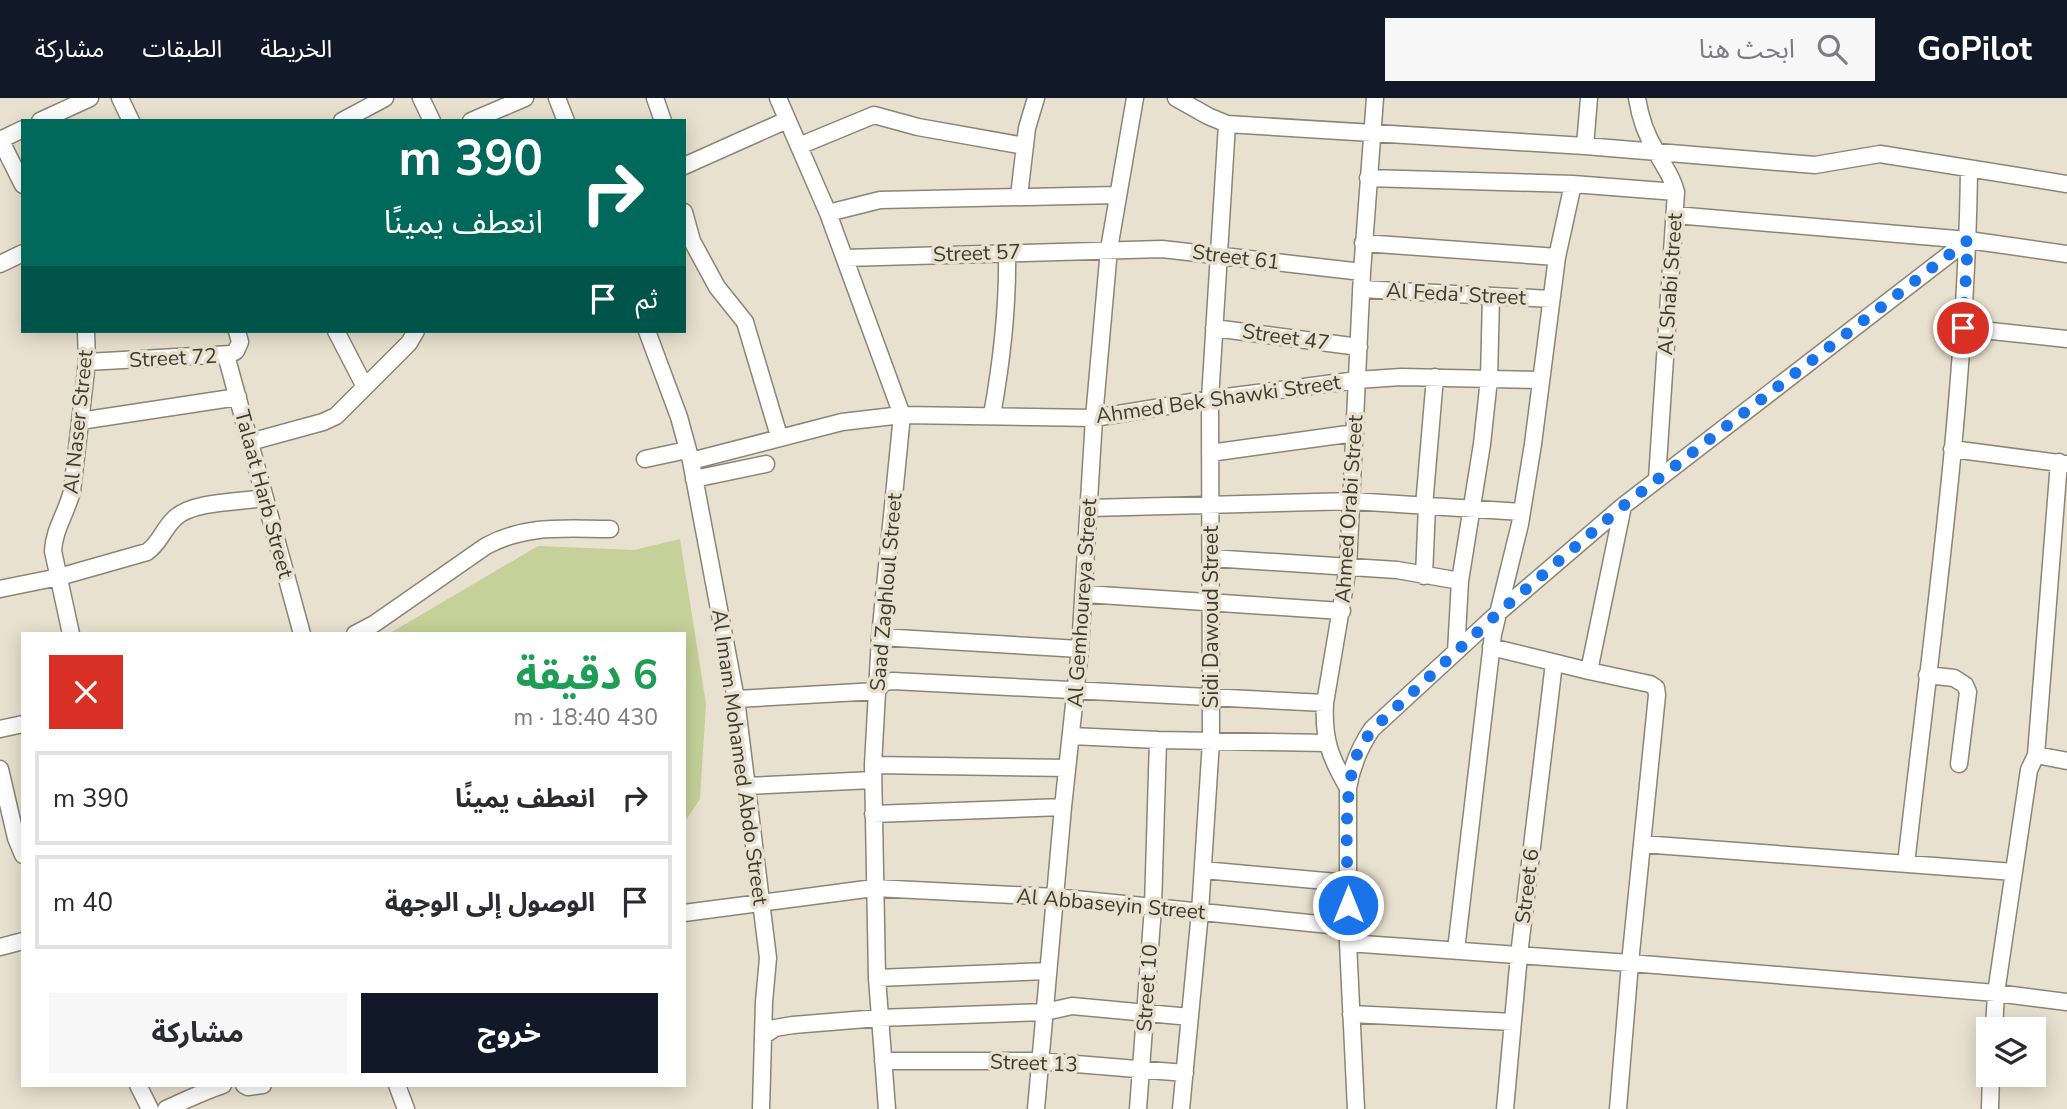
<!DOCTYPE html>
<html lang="ar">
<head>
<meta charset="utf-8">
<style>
	body { margin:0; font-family:"Nunito Sans","Noto Sans Arabic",sans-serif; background:#f7f7f7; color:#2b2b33; direction:rtl; height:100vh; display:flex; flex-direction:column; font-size:26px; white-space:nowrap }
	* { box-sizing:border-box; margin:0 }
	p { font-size:23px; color:#7c7c81 }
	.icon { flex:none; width:38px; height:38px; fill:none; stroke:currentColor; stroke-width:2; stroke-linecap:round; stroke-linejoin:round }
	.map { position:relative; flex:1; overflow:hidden; direction:ltr }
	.side { position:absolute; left:21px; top:534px; width:665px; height:455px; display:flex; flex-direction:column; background:#fff; border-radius:0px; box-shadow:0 4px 18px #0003; direction:rtl }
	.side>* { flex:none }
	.guide { position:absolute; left:21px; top:21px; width:665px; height:214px; border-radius:0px; box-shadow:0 4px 18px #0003; direction:rtl; background:#00695c; color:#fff; overflow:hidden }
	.tools { position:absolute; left:1976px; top:919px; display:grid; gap:14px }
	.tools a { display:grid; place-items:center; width:70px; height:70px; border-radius:0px; background:#fff; box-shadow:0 4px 18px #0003; font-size:35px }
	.pin { position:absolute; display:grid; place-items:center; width:60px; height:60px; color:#fff; margin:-30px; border:4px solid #fff; border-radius:50%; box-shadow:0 2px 7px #0007 }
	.me { position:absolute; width:77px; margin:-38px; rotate:0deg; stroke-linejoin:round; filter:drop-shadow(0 0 5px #0008) }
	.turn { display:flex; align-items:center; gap:24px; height:147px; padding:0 28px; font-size:32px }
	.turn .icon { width:91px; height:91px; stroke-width:2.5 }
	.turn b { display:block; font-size:49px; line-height:60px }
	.then { display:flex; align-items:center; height:66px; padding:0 28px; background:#0003; gap:14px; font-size:26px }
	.round { display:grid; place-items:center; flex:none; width:74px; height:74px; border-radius:0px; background:#f7f7f7 }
	.summary { display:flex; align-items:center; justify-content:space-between; height:119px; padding:0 28px }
	h1 { font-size:42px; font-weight:700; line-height:52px; color:#1e9e55 }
	.button { display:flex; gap:14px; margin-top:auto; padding:14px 28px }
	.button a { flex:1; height:80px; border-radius:0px; background:#111827; color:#fff; font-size:28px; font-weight:700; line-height:80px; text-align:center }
	.button a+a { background:#f7f7f7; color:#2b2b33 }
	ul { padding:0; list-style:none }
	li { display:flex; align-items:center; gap:21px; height:94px; margin:0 14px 10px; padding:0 14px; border:4px solid #e1e1e2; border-radius:0px }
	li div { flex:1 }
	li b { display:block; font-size:26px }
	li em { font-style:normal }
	header { display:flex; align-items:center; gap:42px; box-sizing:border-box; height:98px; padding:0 35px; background:#111827; color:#fff }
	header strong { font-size:33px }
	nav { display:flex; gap:38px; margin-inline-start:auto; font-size:24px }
	.search { width:490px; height:63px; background:#f7f7f7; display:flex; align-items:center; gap:18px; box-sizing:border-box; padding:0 24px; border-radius:0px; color:#7c7c81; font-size:26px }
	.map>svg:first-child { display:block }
	.green { fill:#c5d198 }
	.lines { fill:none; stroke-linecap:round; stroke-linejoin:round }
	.minor-casing { stroke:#8c8574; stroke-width:19 }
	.minor { stroke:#fff; stroke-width:16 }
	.route { stroke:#1a73e8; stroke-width:12; stroke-dasharray:0 21.6 }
	.labels { text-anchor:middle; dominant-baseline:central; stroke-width:7; stroke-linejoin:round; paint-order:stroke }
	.street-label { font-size:21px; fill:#3e3b33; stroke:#e9e1cf }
</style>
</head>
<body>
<header>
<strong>GoPilot</strong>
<div class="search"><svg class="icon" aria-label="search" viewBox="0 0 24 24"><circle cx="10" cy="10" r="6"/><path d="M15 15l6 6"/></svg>ابحث هنا</div>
<nav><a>الخريطة</a><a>الطبقات</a><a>مشاركة</a></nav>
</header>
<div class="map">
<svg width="2067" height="1011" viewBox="0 0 2067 1011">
	<rect width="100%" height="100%" fill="#e9e1cf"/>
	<path class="green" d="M680,441L706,606L700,701L684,725V536L390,535L538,448L634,452Z"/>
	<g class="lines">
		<g class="minor-casing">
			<path id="minor" d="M120,0L131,23
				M421,0L432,23
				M557,0L566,23
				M655,0L663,23
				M778,0L828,115L902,317L880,539L873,667L877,880L887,1011
				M1176,0L1208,18L1227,26L1585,48L1815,67L1880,56L2067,86
				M1637,0C1640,19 1646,37 1656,53C1663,68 1672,77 1676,94L1657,381
				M40,23L90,0
				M342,23L385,0
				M471,23L525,0
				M0,41L23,87
				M0,42L23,31
				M799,48L874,17L918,29L1025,48
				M1585,48L1589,0
				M684,68L787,22
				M1368,80L1573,86L1676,94
				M1019,98L1027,30L1036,0
				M684,114L692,143L717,189L745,224L779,338
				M828,115L880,102L1117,97
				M1675,117L1968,142L2067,156
				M1363,145L1557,159
				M845,160L1162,151L1362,174
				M0,166L23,155
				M1361,191L1551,201
				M1214,230L1359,249
				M1963,230L2067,241
				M336,233L365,289
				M647,233L679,319L691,363L736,601L768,860L764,904L761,1011
				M226,257L302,536
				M87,264L231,256L236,253L240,244L237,233
				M992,317C1002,262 1008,210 1007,154
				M80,323L238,299
				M250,344L323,324L336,318L409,245L416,233
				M1952,351L2067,366
				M1210,355L1355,335
				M645,361L687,352
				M691,363L842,324L902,317L1094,320L1210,301L1357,282L1401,279L1541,282
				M694,381L766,366
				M1424,408L1435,279
				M1089,410L1352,403L1522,414
				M1211,460L1397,472L1460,483
				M1424,478L1427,408
				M0,491L59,479L147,454C160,445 163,431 175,420C193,403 240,404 265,400
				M1085,496L1342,513
				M71,536L53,453C54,431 67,414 72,393L87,264L86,233
				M355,536L374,526L486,448C527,426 564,431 610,431
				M880,539L1080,551
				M1491,549L1589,573
				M1456,554L1460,483L1482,346L1489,281L1491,198
				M1927,577L1954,580L1965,587L1968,594L1959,666
				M736,601L877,593L884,584L893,583L1325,605
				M0,631L23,626
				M1071,638L1158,642L1327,645
				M2036,657L2059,364
				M873,667L1067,670
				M0,671L16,740L23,757
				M746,688L873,682
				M1348,690C1330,659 1323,641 1325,605L1348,469L1362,174L1375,0
				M873,716L1063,709
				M1642,746L2014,774
				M1906,766C1932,535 1966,304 1969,72
				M1203,772L1348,785
				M684,815L874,790L1055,799L1349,829
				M1348,845L1630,865L1996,895L2067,904
				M0,849L23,843
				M1456,852L1493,536L1520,426L1533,346L1557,159L1573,86
				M877,880L1048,873
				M1351,916L1513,924
				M1994,931L1996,895L2029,672L2036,657L2067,663
				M763,938L775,930L793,927L879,920L1045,914L1072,908L1190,919
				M883,963H1040L1185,975
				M138,987L150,1011
				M244,987L248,989L263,987
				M397,987L406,1011
				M166,1011C186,1002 202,994 223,987
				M1036,1011L1063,709L1080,551L1094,320L1109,151L1135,0
				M1138,1011L1153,809L1158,642
				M1181,1011L1200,814L1211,643L1210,301L1227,26
				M1356,1011L1348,845V690C1352,667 1359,650 1372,631L1498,515L1623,408L1968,142
				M1505,1011L1519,857L1554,565
				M1618,1011L1630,865L1657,597L1656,590L1650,586L1589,573L1623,408
				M1990,1011L1991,976"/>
		</g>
		<use href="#minor" class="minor"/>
	</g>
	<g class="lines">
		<path class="route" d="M1348,807C1348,764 1341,687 1360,650C1367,637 1377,627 1388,617L1498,515L1623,408L1968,142L1963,230"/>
	</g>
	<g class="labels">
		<g class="street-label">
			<text transform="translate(977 155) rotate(-2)">Street 57</text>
			<text transform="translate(1236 159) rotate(7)">Street 61</text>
			<text transform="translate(1670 186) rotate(-86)">Al Shabi Street</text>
			<text transform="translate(1456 196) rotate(3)">Al Feda' Street</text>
			<text transform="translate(1286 239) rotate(8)">Street 47</text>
			<text transform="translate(173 260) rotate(-3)">Street 72</text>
			<text transform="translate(1218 301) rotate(-8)">Ahmed Bek Shawki Street</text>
			<text transform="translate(78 324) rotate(-84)">Al Naser Street</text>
			<text transform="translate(264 396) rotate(75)">Talaat Harb Street</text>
			<text transform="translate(1349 411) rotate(-86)">Ahmed Orabi Street</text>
			<text transform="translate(886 494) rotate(-85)">Saad Zaghloul Street</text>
			<text transform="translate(1082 505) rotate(-86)">Al Gemhoureya Street</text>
			<text transform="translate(1211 519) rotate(-90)">Sidi Dawoud Street</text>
			<text transform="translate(740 659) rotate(82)">Al Imam Mohamed Abdo Street</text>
			<text transform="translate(1527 788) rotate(-83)">Street 6</text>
			<text transform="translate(1111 806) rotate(5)">Al Abbaseyin Street</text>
			<text transform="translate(1147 890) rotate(-86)">Street 10</text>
			<text transform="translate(1034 965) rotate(2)">Street 13</text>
		</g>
	</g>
</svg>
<div class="tools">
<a><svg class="icon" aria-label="layers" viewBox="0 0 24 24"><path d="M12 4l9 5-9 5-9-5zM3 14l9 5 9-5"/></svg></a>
</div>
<div class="pin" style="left:1963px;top:230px;background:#d93025"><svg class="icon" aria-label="arrive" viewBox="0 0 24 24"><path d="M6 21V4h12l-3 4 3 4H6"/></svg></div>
<svg class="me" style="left:1348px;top:807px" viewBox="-20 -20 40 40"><circle r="17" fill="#1a73e8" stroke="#fff" stroke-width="3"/><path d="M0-11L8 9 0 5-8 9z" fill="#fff"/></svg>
<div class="guide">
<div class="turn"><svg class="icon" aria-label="right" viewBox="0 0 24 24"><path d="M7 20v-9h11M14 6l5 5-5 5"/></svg><div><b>390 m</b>انعطف يمينًا</div></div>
<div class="then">ثم<svg class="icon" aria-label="arrive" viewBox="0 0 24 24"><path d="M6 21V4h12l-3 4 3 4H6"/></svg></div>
</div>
<section class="side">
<div class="summary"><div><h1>6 دقيقة</h1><p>430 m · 18:40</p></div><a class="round" style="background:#d93025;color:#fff"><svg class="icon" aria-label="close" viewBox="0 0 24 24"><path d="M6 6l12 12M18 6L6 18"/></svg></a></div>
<ul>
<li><svg class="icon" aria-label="right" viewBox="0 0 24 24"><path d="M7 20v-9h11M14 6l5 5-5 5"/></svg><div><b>انعطف يمينًا</b></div><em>390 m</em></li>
<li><svg class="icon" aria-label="arrive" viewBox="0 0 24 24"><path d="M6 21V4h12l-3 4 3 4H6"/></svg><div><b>الوصول إلى الوجهة</b></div><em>40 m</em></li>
</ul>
<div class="button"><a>خروج</a><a>مشاركة</a></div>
</section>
</div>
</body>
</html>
